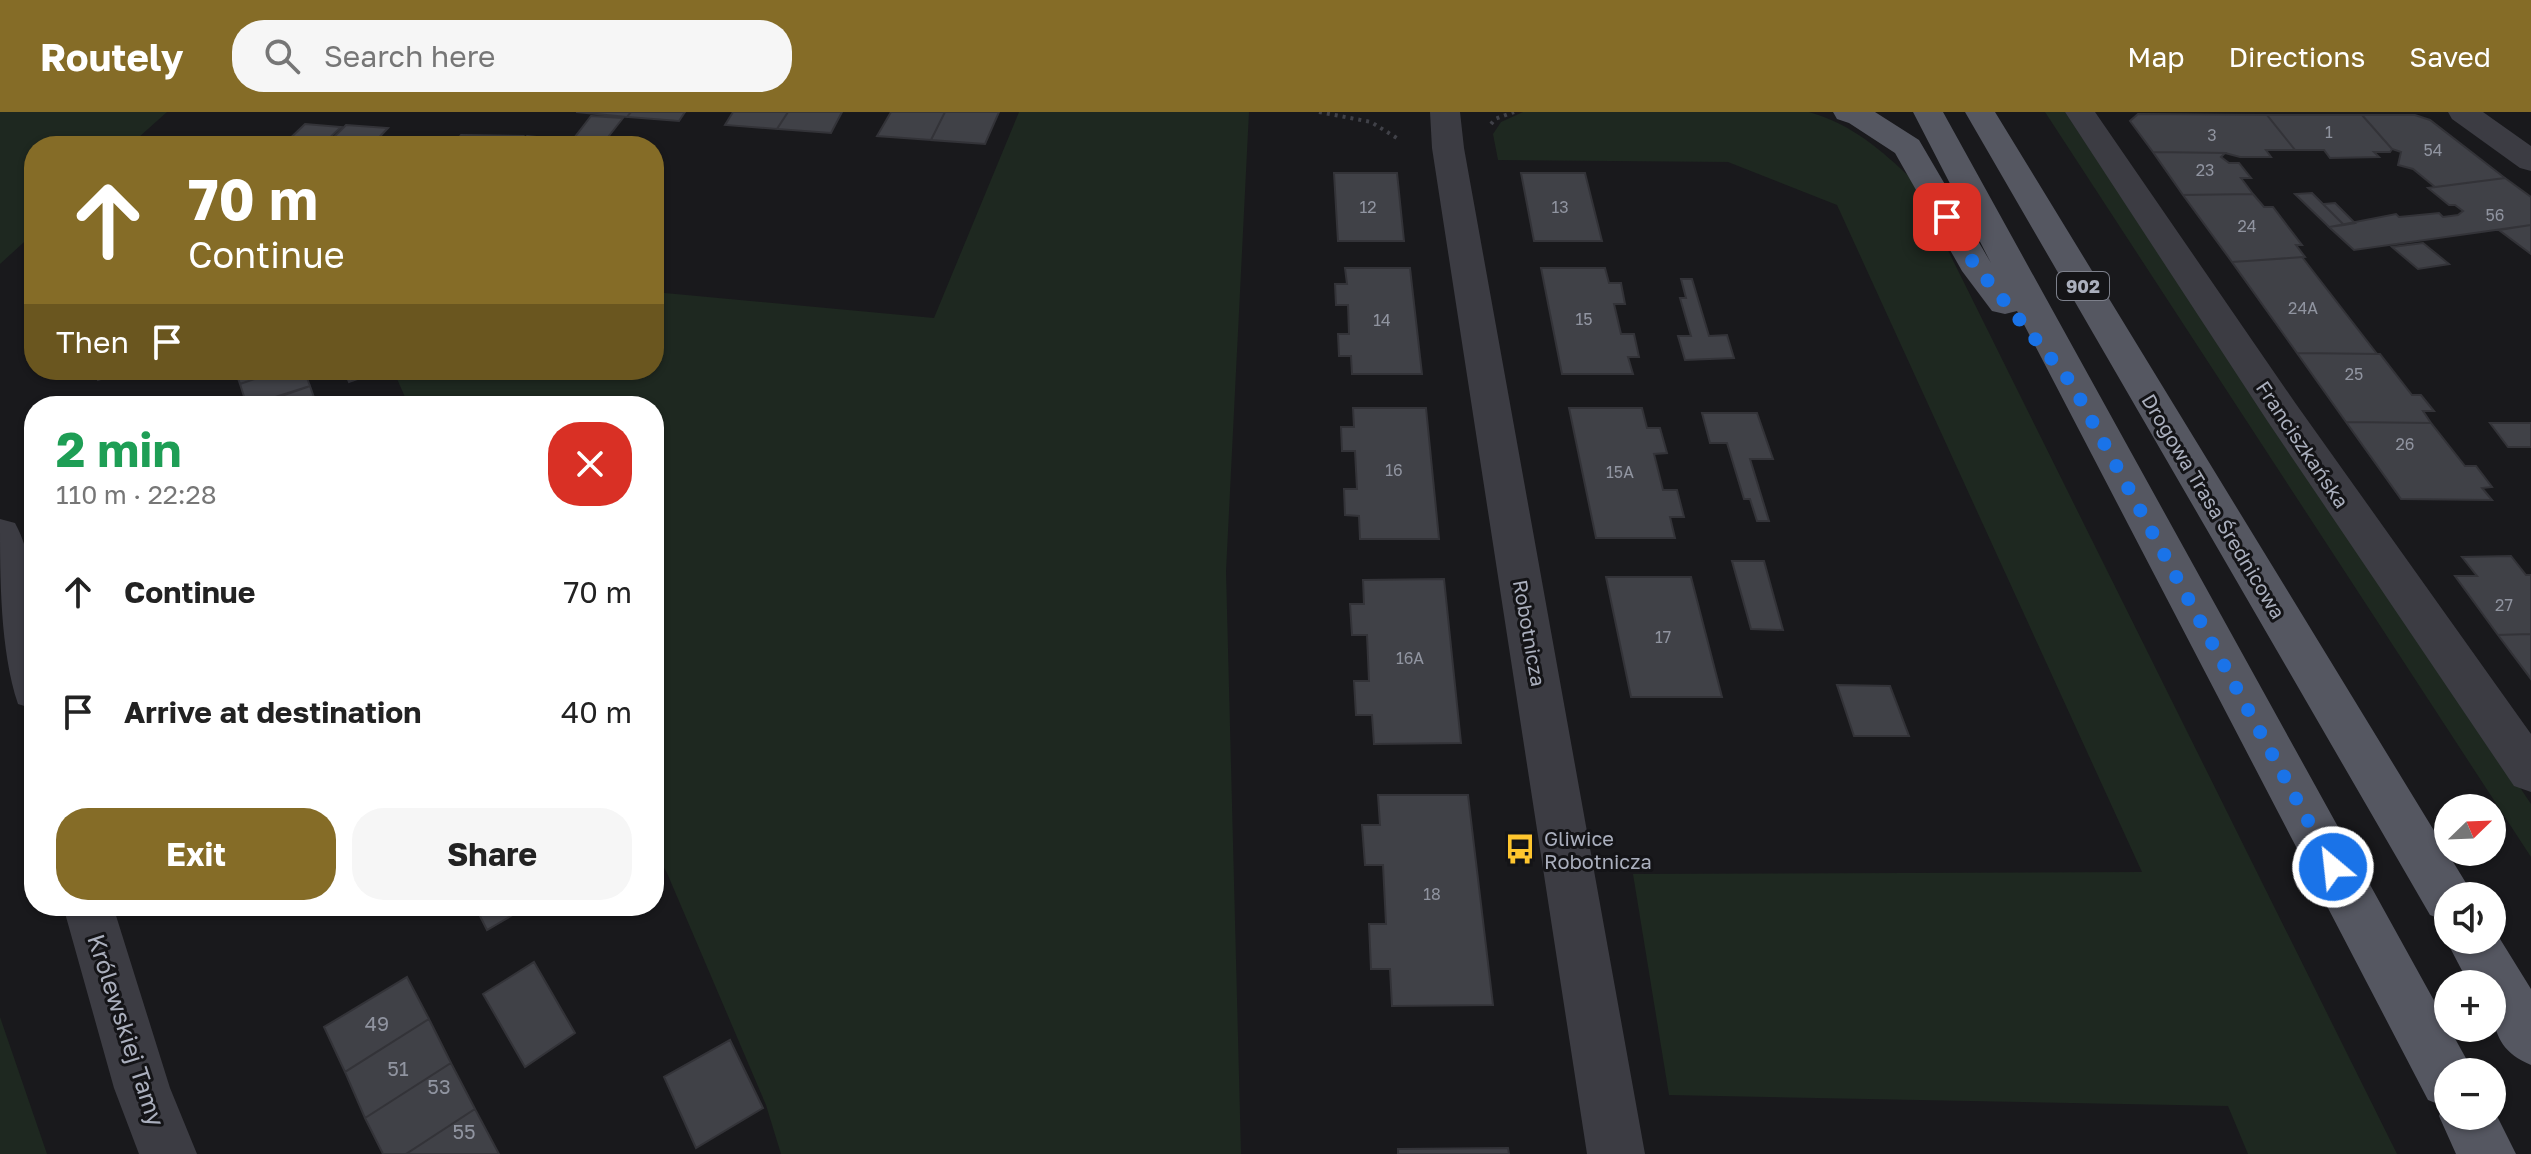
<!DOCTYPE html>
<html lang="en">
<head>
<meta charset="utf-8">
<style>
	body { margin:0; font-family:"Golos Text",sans-serif; background:#f6f6f6; color:#222; height:100vh; display:flex; flex-direction:column; font-size:30px; white-space:nowrap }
	* { box-sizing:border-box; margin:0 }
	p { font-size:26px; color:#767676 }
	.icon { flex:none; width:44px; height:44px; fill:none; stroke:currentColor; stroke-width:2; stroke-linecap:round; stroke-linejoin:round }
	.map { position:relative; flex:1; overflow:hidden }
	.sheet { position:absolute; left:24px; top:284px; width:640px; height:520px; display:flex; flex-direction:column; background:#fff; border-radius:32px; box-shadow:0 2px 6px #0004 }
	.sheet>* { flex:none }
	.hud { position:absolute; left:24px; top:24px; width:640px; height:244px; border-radius:32px; box-shadow:0 2px 6px #0004; background:#856c27; color:#fff; overflow:hidden }
	.needle { width:52px; rotate:67deg }
	.controls { position:absolute; left:2434px; top:682px; display:grid; gap:16px }
	.controls a { display:grid; place-items:center; width:72px; height:72px; border-radius:50%; background:#fff; box-shadow:0 2px 6px #0004; font-size:40px }
	.pin { position:absolute; display:grid; place-items:center; width:68px; height:68px; color:#fff; margin:-34px; border-radius:16px; box-shadow:0 4px 12px #0006 }
	.me { position:absolute; width:88px; margin:-44px; rotate:332deg; stroke-linejoin:round; filter:drop-shadow(0 0 6px #0008) }
	.turn { display:flex; align-items:center; gap:28px; height:168px; padding:0 32px; font-size:36px }
	.turn .icon { width:104px; height:104px; stroke-width:2.5 }
	.turn b { display:block; font-size:56px; line-height:68px }
	.then { display:flex; align-items:center; height:76px; padding:0 32px; background:#0003; gap:16px; font-size:30px }
	.round { display:grid; place-items:center; flex:none; width:84px; height:84px; border-radius:32px; background:#f6f6f6 }
	.overview { display:flex; align-items:center; justify-content:space-between; height:136px; padding:0 32px }
	h1 { font-size:48px; font-weight:700; line-height:60px; color:#1e9e55 }
	.action { display:flex; gap:16px; margin-top:auto; padding:16px 32px }
	.action a { flex:1; height:92px; border-radius:32px; background:#856c27; color:#fff; font-size:32px; font-weight:700; line-height:92px; text-align:center }
	.action a+a { background:#f6f6f6; color:#222 }
	ul { padding:0; list-style:none }
	li { display:flex; align-items:center; gap:24px; height:120px; padding:0 32px }
	li div { flex:1 }
	li b { display:block; font-size:30px }
	li em { font-style:normal }
	header { display:flex; align-items:center; gap:48px; box-sizing:border-box; height:112px; padding:0 40px; background:#856c27; color:#fff }
	header strong { font-size:38px }
	nav { display:flex; gap:44px; margin-inline-start:auto; font-size:28px }
	.search { width:560px; height:72px; background:#f6f6f6; display:flex; align-items:center; gap:20px; box-sizing:border-box; padding:0 28px; border-radius:32px; color:#767676; font-size:30px }
	.map>svg:first-child { display:block }
	.green { fill:#1e2820 }
	.building { fill:#404147; stroke:#333338; stroke-width:2 }
	.lines { fill:none; stroke-linecap:round; stroke-linejoin:round }
	.path { stroke:#404148; stroke-width:4; stroke-dasharray:3 5; stroke-linecap:butt }
	.tertiary { fill:#3c3c43; fill-rule:evenodd }
	.primary { fill:#555761; fill-rule:evenodd }
	.route { stroke:#1a73e8; stroke-width:14; stroke-dasharray:0 25.2 }
	.labels { text-anchor:middle; dominant-baseline:central; stroke-width:6; stroke-linejoin:round; paint-order:stroke }
	.number-label { font-size:16px; fill:#9094a0 }
	.shield { fill:#141417; stroke:#7d808b; stroke-width:2 }
	.shield-label { font-size:18px; font-weight:bold; fill:#aaafbd }
	.street-label { font-size:20px; fill:#aaafbd; stroke:#141417 }
	.poi-label { font-size:20px; fill:#aaafbd; stroke:#141417; text-anchor:start }
	.near-number-label { font-size:20px; fill:#9094a0 }
	.near-street-label { font-size:24px; fill:#aaafbd; stroke:#141417 }
</style>
</head>
<body>
<header>
<strong>Routely</strong>
<div class="search"><svg class="icon" aria-label="search" viewBox="0 0 24 24"><circle cx="10" cy="10" r="6"/><path d="M15 15l6 6"/></svg>Search here</div>
<nav><a>Map</a><a>Directions</a><a>Saved</a></nav>
</header>
<div class="map">
<svg width="2531" height="1042" viewBox="0 0 2531 1042">
	<rect width="100%" height="100%" fill="#19191c"/>
	<path class="green" d="M0,0H167L129,34H34V121L0,152Z
		M1019,0H1249L1226,459L1241,1042H781L766,993L667,761L654,738V294H409L393,258H654V180L934,206Z
		M1523,0H1809C1852,12 1881,38 1913,68L2397,1042H2248L2228,994L1669,983L1633,762L2142,760L1837,93L1728,50L1498,48L1493,22L1501,10Z
		M2045,0H2065L2531,692V745Z
		M0,905L47,1042H0Z"/>
	<path class="building" d="M576,0H631L627,5Z
		M631,0H685L679,9L627,5Z
		M733,0H788L777,17L725,13Z
		M788,0H842L831,21L777,17Z
		M891,0H945L931,28L877,24Z
		M945,0H999L985,32L931,28Z
		M2138,2L2267,3L2295,38H2266L2271,45H2240L2225,41L2153,40L2130,9Z
		M2267,3H2362L2392,37L2390,40H2374L2379,45L2330,46L2324,38H2295Z
		M2362,3H2415L2430,8L2505,66L2435,75L2413,57L2398,53L2401,40L2392,37Z
		M591,4L623,6L601,34H568Z
		M305,12L341,15L321,34H282Z
		M346,13L388,16L371,34H325Z
		M461,23L523,24L515,34H452Z
		M527,24L547,26L540,34H519Z
		M2153,40L2225,41L2221,45L2229,51H2239L2251,66H2241L2253,82L2183,83Z
		M1334,61H1397L1404,129H1338Z
		M1521,61H1585L1602,129H1534Z
		M2505,66L2531,85V113L2354,138L2329,115L2396,102L2399,105L2439,101L2443,105L2458,103L2463,99L2455,93H2449L2428,76Z
		M2312,81L2344,113L2329,115L2295,82Z
		M2253,82L2264,95H2273L2302,133H2296L2305,145L2232,150L2183,83Z
		M2335,91L2355,111L2344,113L2323,92Z
		M2531,113V142L2499,118Z
		M2423,131L2449,152L2418,157L2392,135Z
		M2302,145L2377,242L2297,241L2232,150Z
		M1345,156H1410L1422,262H1352L1351,244H1339L1338,222H1349L1348,193H1336L1335,172H1347Z
		M1541,156H1605L1609,171H1621L1625,192H1614L1621,222H1634L1639,245H1628L1633,262H1562Z
		M1681,167H1692L1709,224L1727,223L1734,246L1685,248L1678,224H1691L1680,186H1686Z
		M2297,241L2380,242L2412,283H2421L2434,299H2423L2431,311L2346,310Z
		M96,258H129L98,268Z
		M235,258H281L240,272Z
		M281,258H304L310,274L247,294L240,272Z
		M344,258H383L349,270Z
		M310,274L317,294H253Z
		M1353,296H1426L1439,427H1360L1359,404L1345,403L1344,377H1357L1355,339H1342L1341,315H1354Z
		M1569,296H1642L1647,316H1660L1667,341L1654,342L1663,378H1677L1684,405H1670L1675,426H1596Z
		M1702,301H1757L1773,347H1750L1769,409H1757L1750,387H1744L1727,331H1710Z
		M2346,310L2431,311L2465,354H2476L2492,375L2482,376L2492,388L2401,387Z
		M2490,311H2531V335H2508Z
		M2511,444L2526,463H2531V522L2498,523L2455,464H2477L2462,445Z
		M1732,449H1764L1783,518L1751,517Z
		M1606,465H1691L1722,585H1631Z
		M1444,467L1461,631L1374,632L1372,603H1356L1354,569H1369L1367,523H1352L1350,492H1364L1363,468Z
		M2531,522V567L2498,523Z
		M1837,573L1890,574L1909,624H1854Z
		M1378,683H1468L1493,893L1392,894L1390,857H1371L1369,812H1386L1383,753H1365L1362,713H1380Z
		M475,794H528L487,818Z
		M534,850L575,921L525,955L483,882Z
		M407,865L429,907L345,960L324,915Z
		M429,907L451,951L365,1006L345,960Z
		M730,928L763,996L696,1036L664,965Z
		M451,951L475,997L406,1042H383L365,1006Z
		M475,997L499,1042H406Z
		M1508,1036L1509,1042H1398V1037Z"/>
	<g class="lines">
		<path class="path" d="M1319,0L1371,10L1400,28
			M1491,12L1495,7L1514,0"/>
		<path class="tertiary" d="M1430,0H1460L1464,36L1645,1042H1587L1432,36Z
			M2065,0H2095L2296,292L2531,622V680L2514,674L2268,310Z
			M2448,0H2483L2531,34V59L2520,56L2452,7Z
			M0,407L15,411C43,462 34,540 34,597L18,592C0,538 0,466 0,407Z
			M63,794H113L170,976L197,1042H139L114,976Z"/>
		<path class="primary" d="M1833,0H1875L1919,28L1991,151L1913,0H1943L2468,950L2472,960H2448V1004H2492V994L2516,1042H2456L2439,1004L2443,994L2428,988L2017,199L2005,202L1992,199L1962,159L1895,41L1849,11L1837,7Z
			M1965,0H1995L2466,771L2472,784H2448V810L2430,803Z
			M2492,814L2531,877V953C2492,937 2492,909 2492,872H2469L2446,828L2448,824V828H2492Z"/>
	</g>
	<g class="lines">
		<path class="route" d="M1947,105L1974,152L2072,272L2333,755"/>
	</g>
	<defs>
		<g id="bus-bare" transform="scale(2.4)"><path d="M-5-6H5V4H4V6H2V4H-2V6H-4V4H-5ZM-3.5-4V0h7V-4ZM-3.5 1.2v1.5H-2V1.2ZM2 1.2v1.5H3.5V1.2Z" fill="#ffc62e" stroke="#141417" stroke-width="2.5" paint-order="stroke"/></g>
	</defs>
	<g fill-rule="evenodd">
		<use href="#bus-bare" x="1520" y="737"/>
	</g>
	<g class="labels">
		<g class="number-label">
			<text x="2329" y="20">1</text>
			<text x="2212" y="23">3</text>
			<text x="2433" y="38">54</text>
			<text x="2205" y="58">23</text>
			<text x="1368" y="95">12</text>
			<text x="1560" y="95">13</text>
			<text x="2495" y="103">56</text>
			<text x="2247" y="114">24</text>
			<text x="2303" y="196">24A</text>
			<text x="1584" y="207">15</text>
			<text x="1382" y="208">14</text>
			<text x="2354" y="262">25</text>
			<text x="2405" y="332">26</text>
			<text x="1394" y="358">16</text>
			<text x="1620" y="360">15A</text>
			<text x="2504" y="493">27</text>
			<text x="1663" y="525">17</text>
			<text x="1410" y="546">16A</text>
			<text x="1432" y="782">18</text>
		</g>
		<rect class="shield" x="2057" y="160" width="52" height="28" rx="6"/>
		<g class="shield-label">
			<text x="2083" y="174">902</text>
		</g>
		<g class="street-label">
			<text transform="translate(2303 332) rotate(56)">Franciszkańska</text>
			<text transform="translate(2214 394) rotate(59)">Drogowa Trasa Średnicowa</text>
			<text transform="translate(1530 521) rotate(80)">Robotnicza</text>
		</g>
		<g class="poi-label">
			<text x="1544" y="726">Gliwice<tspan x="1544" dy="23">Robotnicza</tspan></text>
		</g>
		<g class="near-number-label">
			<text x="377" y="911">49</text>
			<text x="398" y="956">51</text>
			<text x="439" y="974">53</text>
			<text x="464" y="1019">55</text>
		</g>
		<g class="near-street-label">
			<text transform="translate(127 918) rotate(72)">Królewskiej Tamy</text>
		</g>
	</g>
</svg>
<div class="controls">
<a><svg class="needle" viewBox="-14 -14 28 28"><path d="M0-13l5 13h-10z" fill="#e53935"/><path d="M0 13l5-13h-10z" fill="#767676"/></svg></a>
<a><svg class="icon" aria-label="sound" viewBox="0 0 24 24"><path d="M4 9h4l5-4v14l-5-4H4zM17 9q2 3 0 6"/></svg></a>
<a>+</a>
<a>−</a>
</div>
<div class="pin" style="left:1947px;top:105px;background:#d93025"><svg class="icon" aria-label="arrive" viewBox="0 0 24 24"><path d="M6 21V4h12l-3 4 3 4H6"/></svg></div>
<svg class="me" style="left:2333px;top:755px" viewBox="-20 -20 40 40"><circle r="17" fill="#1a73e8" stroke="#fff" stroke-width="3"/><path d="M0-11L8 9 0 5-8 9z" fill="#fff"/></svg>
<div class="hud">
<div class="turn"><svg class="icon" aria-label="ahead" viewBox="0 0 24 24"><path d="M12 20V5M6 11l6-6 6 6"/></svg><div><b>70 m</b>Continue</div></div>
<div class="then">Then<svg class="icon" aria-label="arrive" viewBox="0 0 24 24"><path d="M6 21V4h12l-3 4 3 4H6"/></svg></div>
</div>
<section class="sheet">
<div class="overview"><div><h1>2 min</h1><p>110 m · 22:28</p></div><a class="round" style="background:#d93025;color:#fff"><svg class="icon" aria-label="close" viewBox="0 0 24 24"><path d="M6 6l12 12M18 6L6 18"/></svg></a></div>
<ul>
<li><svg class="icon" aria-label="ahead" viewBox="0 0 24 24"><path d="M12 20V5M6 11l6-6 6 6"/></svg><div><b>Continue</b></div><em>70 m</em></li>
<li><svg class="icon" aria-label="arrive" viewBox="0 0 24 24"><path d="M6 21V4h12l-3 4 3 4H6"/></svg><div><b>Arrive at destination</b></div><em>40 m</em></li>
</ul>
<div class="action"><a>Exit</a><a>Share</a></div>
</section>
</div>
</body>
</html>
